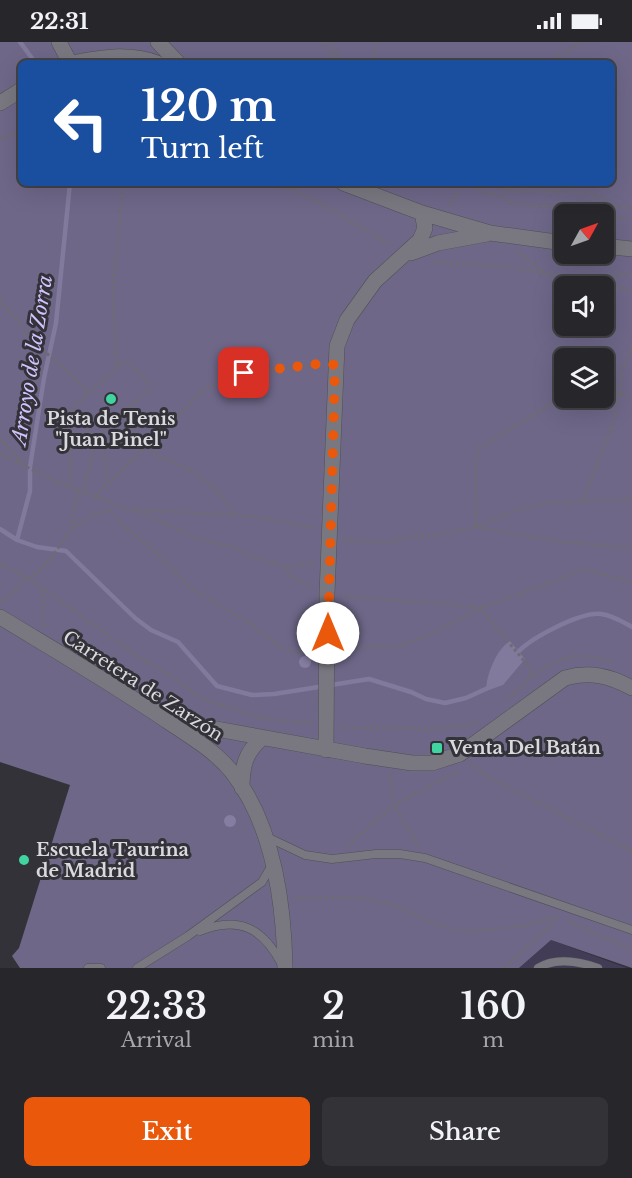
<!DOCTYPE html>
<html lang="en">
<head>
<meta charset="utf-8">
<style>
	body { margin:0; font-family:"Libre Baskerville",serif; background:#333237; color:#f1f3f6; height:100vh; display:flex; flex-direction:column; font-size:22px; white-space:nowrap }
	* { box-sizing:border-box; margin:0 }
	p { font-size:20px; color:#a4a5a9 }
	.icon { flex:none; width:33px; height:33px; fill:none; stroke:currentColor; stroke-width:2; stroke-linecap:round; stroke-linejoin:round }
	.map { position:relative; height:926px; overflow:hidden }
	.drawer { display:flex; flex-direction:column; background:#27262b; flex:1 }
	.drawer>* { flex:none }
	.banner { position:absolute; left:18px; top:18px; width:597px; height:126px; border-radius:9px; box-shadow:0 6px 24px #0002,0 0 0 2px #434347; background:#1a4fa0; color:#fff; overflow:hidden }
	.needle { width:39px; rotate:50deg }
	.fabs { position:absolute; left:554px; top:162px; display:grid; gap:12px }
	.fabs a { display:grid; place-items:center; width:60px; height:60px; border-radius:9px; background:#27262b; box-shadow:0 6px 24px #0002,0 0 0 2px #434347; font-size:30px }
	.pin { position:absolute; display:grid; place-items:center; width:51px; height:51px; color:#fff; margin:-26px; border-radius:12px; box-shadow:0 3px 9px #0006 }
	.me { position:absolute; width:66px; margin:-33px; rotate:0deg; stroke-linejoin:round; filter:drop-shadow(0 0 4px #0008) }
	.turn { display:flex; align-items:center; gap:21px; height:126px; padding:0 24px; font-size:27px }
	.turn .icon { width:78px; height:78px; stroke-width:2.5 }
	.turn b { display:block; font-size:42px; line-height:51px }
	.eta { display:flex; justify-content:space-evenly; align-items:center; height:102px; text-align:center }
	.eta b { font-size:36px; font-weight:600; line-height:42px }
	.action { display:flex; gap:12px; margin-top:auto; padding:12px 24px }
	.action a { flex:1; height:69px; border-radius:9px; background:#ea580c; color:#fff; font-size:24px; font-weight:600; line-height:69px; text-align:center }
	.action a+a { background:#333237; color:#f1f3f6 }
	.status { display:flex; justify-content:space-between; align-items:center; height:42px; padding:0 30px; background:#27262b; direction:ltr }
	.status svg { height:16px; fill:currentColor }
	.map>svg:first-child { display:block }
	.green { fill:#423c57 }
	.forest { fill:#6e6788; fill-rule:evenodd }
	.water { fill:#817a9c }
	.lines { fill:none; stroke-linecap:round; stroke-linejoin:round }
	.stream { stroke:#817a9c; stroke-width:4.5 }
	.lane-casing { stroke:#504f55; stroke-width:9 }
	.street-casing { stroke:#504f55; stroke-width:16 }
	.path { stroke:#6e6c72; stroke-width:3; stroke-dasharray:3 3; stroke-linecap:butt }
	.lane { stroke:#79777f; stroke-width:8 }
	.street { stroke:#79777f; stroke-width:15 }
	.tree { fill:#867ea2 }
	.route { stroke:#ea580c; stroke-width:10; stroke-dasharray:0 18 }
	.poi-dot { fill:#40d4a1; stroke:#343239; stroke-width:2 }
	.labels { text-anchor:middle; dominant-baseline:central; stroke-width:6; stroke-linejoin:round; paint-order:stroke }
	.poi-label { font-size:18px; font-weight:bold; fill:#dad9de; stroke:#343239; text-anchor:start }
	.street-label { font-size:18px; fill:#dad9de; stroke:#343239 }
	.water-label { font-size:20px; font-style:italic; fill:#d1c4fe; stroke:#343239 }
</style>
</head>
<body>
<div class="status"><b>22:31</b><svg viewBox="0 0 49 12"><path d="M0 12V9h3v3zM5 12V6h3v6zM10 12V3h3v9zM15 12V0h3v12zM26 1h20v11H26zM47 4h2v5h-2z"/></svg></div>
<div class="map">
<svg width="632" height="926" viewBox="0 0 632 926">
	<rect width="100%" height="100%" fill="#343239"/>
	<path class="green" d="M551,898L627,926H519Z"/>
	<path class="forest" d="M0,0H632V926L551,898L519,926H20L12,914L19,906L70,743L0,720ZM21,21H612V141H21ZM564,172H603V212H564ZM564,244H603V284H564ZM564,316H603V356H564Z"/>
	<path class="water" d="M510,599L525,617L503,643L486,649C486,633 496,608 510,599Z"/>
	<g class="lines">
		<path class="stream" d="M20,0L34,19
			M0,487L17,498L37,505L66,509L135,576L151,588L178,600L217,644L252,653L274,652L369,637L411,650L426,657L445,661L466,656L490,645
			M17,498L30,449V425L44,336L56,281L70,141
			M516,612C530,596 580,570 601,572C612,573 623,580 632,585"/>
		<g class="lane-casing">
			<path id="lane" d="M267,795L305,813L332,817L376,812H400L425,816L632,888
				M200,889C238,874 262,885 281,921
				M88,926H101
				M137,926L188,894L262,840L272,823
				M538,926C556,915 578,919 598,926"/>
		</g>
		<g class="street-casing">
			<path id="street" d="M59,0L70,21
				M158,0L178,21
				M71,21C101,16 128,10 157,21
				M0,61L21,48
				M343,141L422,171L490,191L564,201
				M603,204L632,207
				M411,211L438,201L487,192
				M0,575C56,609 113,642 167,679C190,694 215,709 232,730C274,784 284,860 285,926
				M150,667L194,683L365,714L412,721H432L460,712L565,636C590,629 610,634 632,646
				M326,708L327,552L337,304L347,278L375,239L420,198L425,186L422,171
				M242,746C242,723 246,710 262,696"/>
		</g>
		<path class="path" d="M321,0L340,21
			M331,0L343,21
			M372,21L378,0
			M548,21L560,12L586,0
			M0,97L21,88
			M263,141L291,147L320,161L392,204
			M473,141L482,150L499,153L513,162L546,164L559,166L567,170L587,169L601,172
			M492,141L508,149L586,150L618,165L632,166
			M450,163L462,141
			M603,173L617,176L632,175
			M517,210L546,232
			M432,220L506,224L632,248
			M587,238L632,231
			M0,257L33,299L71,333L88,351
			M117,325L113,248L123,141
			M603,352L618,351L632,356
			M570,356L551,362L478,407L476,415V485L519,467L549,461L632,457
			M70,370L71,446
			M129,381L148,402
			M0,396L23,421
			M147,405C161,419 165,415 180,423C198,432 227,453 232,473
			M0,411L48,436L126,467L250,474L314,486
			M109,441L106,436L107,421L102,408L129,381L122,373
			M83,450L96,397L149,347L148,341L128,320L122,321L70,368L96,397
			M96,455L99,450L202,350C233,325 282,328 321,322
			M583,458L614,378L624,325L632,306
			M110,468L122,482L155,510L192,547L251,582L277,603L293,610L313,612
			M138,469L192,495L237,506L253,515L277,522L283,525L295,537L313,545
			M72,486L94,473L110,468
			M344,498L390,500L417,493L427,495L476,485L566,500L632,506
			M0,521L29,537L142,617L175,636L200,656L266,677L313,681
			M283,525L315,521
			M29,537L43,526L71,489L78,448
			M42,546L44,586
			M342,554L472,564L480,566L530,626V636
			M0,560L15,550L26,535
			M340,609L359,605L398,604L427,594L480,566L559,538L582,527L632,540
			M508,657C540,626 566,602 612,620
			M340,685L427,687L470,683L479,678
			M471,721L488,735L632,809
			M390,731L394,763L418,804
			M347,804L394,763L458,730
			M295,857L355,855L391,862L435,882L464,890L526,884L544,876L559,875
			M568,879L632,908
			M505,926L558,875"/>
		<use href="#lane" class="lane"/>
		<use href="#street" class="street"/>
	</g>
	<g class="tree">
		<circle cx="305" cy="620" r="6"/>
		<circle cx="230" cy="779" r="6"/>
	</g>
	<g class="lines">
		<path class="route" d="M244,331L325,321L335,323L328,591"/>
	</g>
	<g class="poi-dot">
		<circle cx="111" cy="357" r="6"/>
		<rect x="431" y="700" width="12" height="12" rx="3"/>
		<circle cx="24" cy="818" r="6"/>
	</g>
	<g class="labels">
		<g class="poi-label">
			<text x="111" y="377" text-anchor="middle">Pista de Tenis<tspan x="111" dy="21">"Juan Pinel"</tspan></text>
			<text x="449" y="706">Venta Del Batán</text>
			<text x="36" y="808">Escuela Taurina<tspan x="36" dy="21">de Madrid</tspan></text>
		</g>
		<g class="street-label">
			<text transform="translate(143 644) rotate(33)">Carretera de Zarzón</text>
		</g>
		<g class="water-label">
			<text transform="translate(32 318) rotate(-81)">Arroyo de la Zorra</text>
		</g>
	</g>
</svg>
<div class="fabs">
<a><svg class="needle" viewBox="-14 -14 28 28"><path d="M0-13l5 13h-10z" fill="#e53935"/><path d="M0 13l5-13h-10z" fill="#a4a5a9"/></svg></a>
<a><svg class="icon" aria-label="sound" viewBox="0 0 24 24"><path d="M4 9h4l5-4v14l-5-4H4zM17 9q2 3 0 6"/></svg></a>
<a><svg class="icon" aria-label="layers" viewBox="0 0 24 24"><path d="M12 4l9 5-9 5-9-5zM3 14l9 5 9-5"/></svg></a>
</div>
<div class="pin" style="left:244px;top:331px;background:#d93025"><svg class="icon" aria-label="arrive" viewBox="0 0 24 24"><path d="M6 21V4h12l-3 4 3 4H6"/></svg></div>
<svg class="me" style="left:328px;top:591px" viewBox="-20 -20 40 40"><circle r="19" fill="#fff"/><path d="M0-13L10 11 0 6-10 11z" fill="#ea580c"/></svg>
<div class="banner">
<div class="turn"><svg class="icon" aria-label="left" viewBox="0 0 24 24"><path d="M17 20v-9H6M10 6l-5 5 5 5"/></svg><div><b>120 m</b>Turn left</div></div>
</div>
</div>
<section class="drawer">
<div class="eta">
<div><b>22:33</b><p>Arrival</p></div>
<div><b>2</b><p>min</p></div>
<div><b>160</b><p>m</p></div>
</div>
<div class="action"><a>Exit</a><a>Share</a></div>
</section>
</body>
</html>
